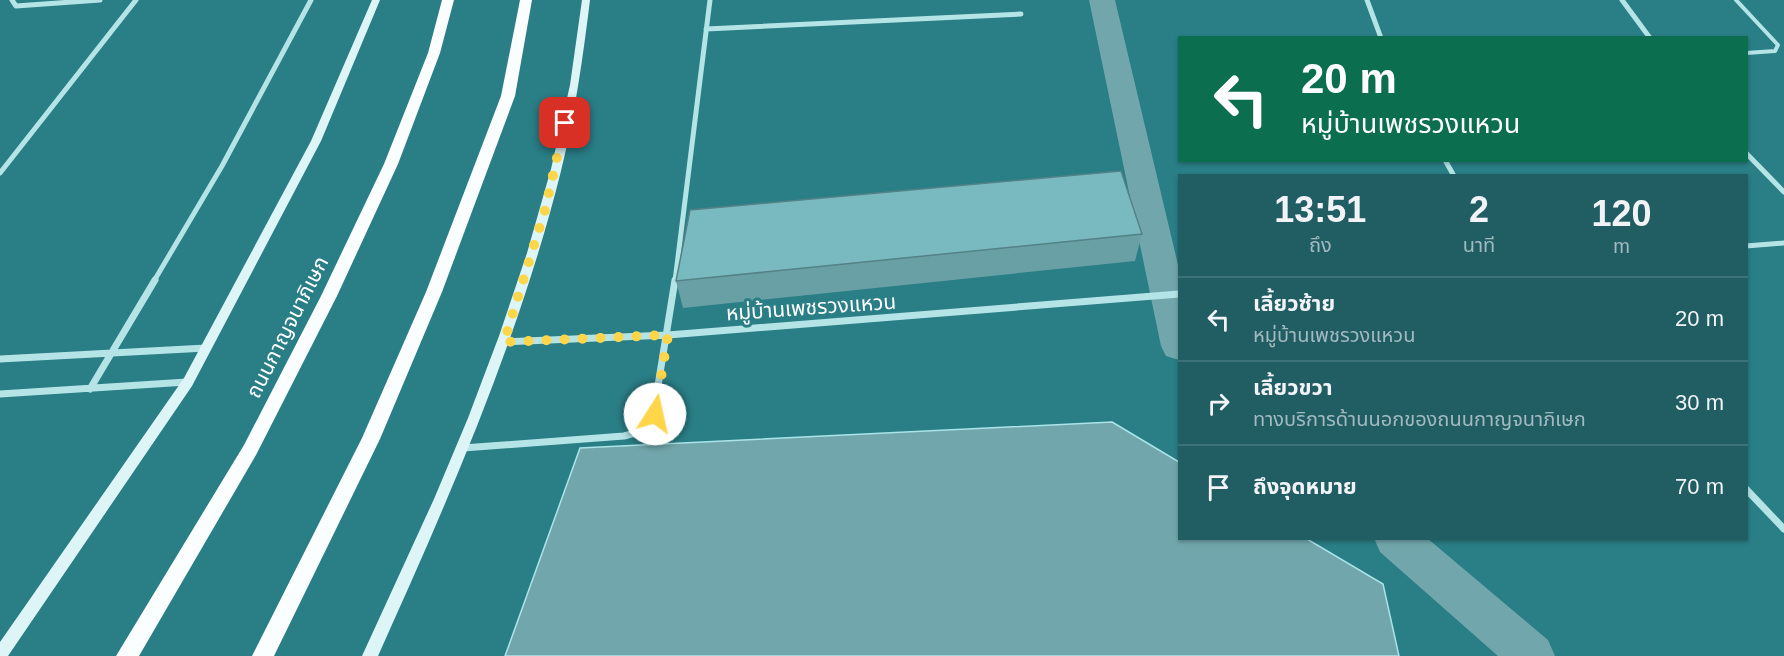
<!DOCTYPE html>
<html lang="th">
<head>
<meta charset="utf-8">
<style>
	body { margin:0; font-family:Helvetica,"Noto Sans Thai",sans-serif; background:#2d676d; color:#f1f3f6; height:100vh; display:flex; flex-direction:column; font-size:22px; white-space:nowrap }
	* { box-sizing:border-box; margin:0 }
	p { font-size:20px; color:#a2babf }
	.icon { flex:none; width:33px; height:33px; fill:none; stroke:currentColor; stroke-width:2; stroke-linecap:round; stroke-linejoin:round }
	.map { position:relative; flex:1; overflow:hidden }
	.details { position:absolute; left:1178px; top:174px; width:570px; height:366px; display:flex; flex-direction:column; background:#205e64; border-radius:0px; box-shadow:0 2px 4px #0004 }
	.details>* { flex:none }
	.banner { position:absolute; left:1178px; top:36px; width:570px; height:126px; border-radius:0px; box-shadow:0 2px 4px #0004; background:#0b6e4f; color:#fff; overflow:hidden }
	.pin { position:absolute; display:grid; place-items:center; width:51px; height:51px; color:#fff; margin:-26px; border-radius:12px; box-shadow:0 3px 9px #0006 }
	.me { position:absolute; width:66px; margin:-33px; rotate:10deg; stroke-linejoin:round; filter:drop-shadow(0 0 4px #0008) }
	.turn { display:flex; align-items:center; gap:21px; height:126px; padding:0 24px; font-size:27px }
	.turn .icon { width:78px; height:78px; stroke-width:2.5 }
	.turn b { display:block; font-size:42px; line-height:51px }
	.eta { display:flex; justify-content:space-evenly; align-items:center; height:102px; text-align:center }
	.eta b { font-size:36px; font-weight:700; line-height:42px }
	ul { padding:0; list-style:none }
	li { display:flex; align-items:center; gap:18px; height:84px; padding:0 24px; border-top:2px solid #3d7378 }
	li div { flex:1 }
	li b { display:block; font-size:22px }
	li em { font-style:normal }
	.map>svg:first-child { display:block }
	.water { fill:#71a7ac; stroke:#aae4e8; stroke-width:1.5 }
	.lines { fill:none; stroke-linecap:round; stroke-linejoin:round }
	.canal { fill:#71a7ac; fill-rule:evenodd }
	.service { stroke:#b5e4e7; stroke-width:4 }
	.minor-far1 { stroke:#b5e4e7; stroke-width:5 }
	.minor { stroke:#b5e4e7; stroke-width:7 }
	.secondary { fill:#def5f7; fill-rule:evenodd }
	.trunk { fill:#fbfefe; fill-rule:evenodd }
	.wall { fill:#68a0a5 }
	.building { fill:#79bac0; stroke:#558286; stroke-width:1.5 }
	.route { stroke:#ffd54a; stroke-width:10; stroke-dasharray:0 18 }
	.labels { text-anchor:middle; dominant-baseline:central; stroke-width:6; stroke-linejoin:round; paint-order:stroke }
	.street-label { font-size:21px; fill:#fff; stroke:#2a7e86 }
</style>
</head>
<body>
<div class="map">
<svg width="1784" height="656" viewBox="0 0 1784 656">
	<rect width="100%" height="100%" fill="#2a7e86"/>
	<path class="water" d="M1112,422L1179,462V538L1307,539L1383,584L1399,656H505L580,448Z"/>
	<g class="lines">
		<path class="canal" d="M1089,0H1115L1179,269V360L1166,356L1161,346Z
			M1374,538H1427L1548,640L1555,656H1498L1380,552Z"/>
		<path class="service" d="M1736,0L1778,45L1775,51L1746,53"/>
		<path class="minor-far1" d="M12,0L16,6L100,0
			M1367,0L1381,38
			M1622,0L1650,38
			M706,29L1021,14
			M1746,153L1784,192
			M1445,160L1454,176
			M0,173L136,0
			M1746,246L1784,243
			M154,281L222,166L311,0
			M675,281L710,0"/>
		<path class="minor" d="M504,342L668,335L1179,294
			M0,359L206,348
			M90,389L155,280
			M0,394L187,382
			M463,448L624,436L643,431L652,423L675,280
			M1746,489L1784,529"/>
		<path class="secondary" d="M372,0H380L321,141L192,386L8,656H0V642L184,378L311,141Z
			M582,0H590C583,57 575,114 561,171C519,339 449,498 378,656H362L434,499L468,418L499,336L527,253L551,169L570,85Z"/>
		<path class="trunk" d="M442,0H454L440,53L398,164L337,296L256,455L139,656H116L244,445L321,296L384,164L428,53Z
			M520,0H532L515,96L442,292L380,439L274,656H252L362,438L426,292L501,96Z"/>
	</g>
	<path class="wall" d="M1142,234L1135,261L683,308L676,281Z"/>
	<path class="building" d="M1121,171L1142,234L676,281L690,210Z"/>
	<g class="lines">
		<path class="route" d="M565,123L545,210L504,342L668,335L655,414"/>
	</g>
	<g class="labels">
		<g class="street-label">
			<text transform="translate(811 307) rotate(-4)">หมู่บ้านเพชรวงแหวน</text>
			<text transform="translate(287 327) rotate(-63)">ถนนกาญจนาภิเษก</text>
		</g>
	</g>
</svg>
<div class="pin" style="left:565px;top:123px;background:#d93025"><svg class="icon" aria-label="arrive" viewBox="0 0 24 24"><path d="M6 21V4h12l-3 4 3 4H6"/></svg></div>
<svg class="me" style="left:655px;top:414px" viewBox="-20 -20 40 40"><circle r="19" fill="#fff"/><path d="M0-13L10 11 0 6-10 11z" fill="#ffd54a"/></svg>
<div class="banner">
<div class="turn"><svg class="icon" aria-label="left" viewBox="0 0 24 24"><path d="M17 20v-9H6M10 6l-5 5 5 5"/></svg><div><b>20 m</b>หมู่บ้านเพชรวงแหวน</div></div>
</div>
<section class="details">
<div class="eta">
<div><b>13:51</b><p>ถึง</p></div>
<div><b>2</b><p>นาที</p></div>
<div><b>120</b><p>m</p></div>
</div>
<ul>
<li><svg class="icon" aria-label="left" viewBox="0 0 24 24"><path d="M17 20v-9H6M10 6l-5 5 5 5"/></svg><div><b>เลี้ยวซ้าย</b><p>หมู่บ้านเพชรวงแหวน</p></div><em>20 m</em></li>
<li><svg class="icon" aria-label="right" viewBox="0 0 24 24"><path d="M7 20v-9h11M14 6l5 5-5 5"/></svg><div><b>เลี้ยวขวา</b><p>ทางบริการด้านนอกของถนนกาญจนาภิเษก</p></div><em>30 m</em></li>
<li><svg class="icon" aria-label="arrive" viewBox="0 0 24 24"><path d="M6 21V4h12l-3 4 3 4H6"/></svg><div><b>ถึงจุดหมาย</b></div><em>70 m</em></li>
</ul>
</section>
</div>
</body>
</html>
